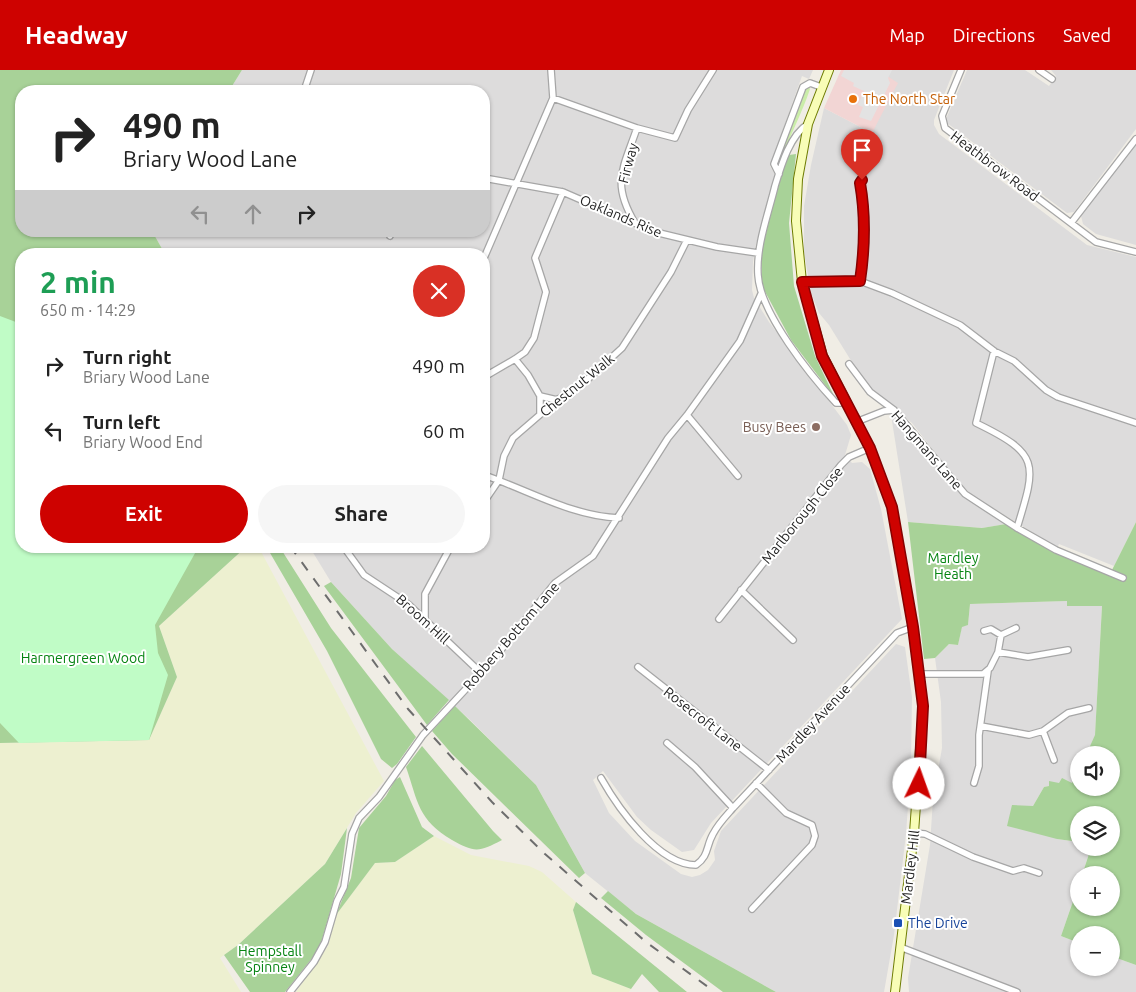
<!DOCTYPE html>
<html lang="en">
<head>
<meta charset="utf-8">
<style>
	body { margin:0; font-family:Ubuntu,sans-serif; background:#f6f6f6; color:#222; height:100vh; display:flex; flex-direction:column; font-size:19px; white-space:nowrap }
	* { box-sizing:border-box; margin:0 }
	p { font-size:16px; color:#767676 }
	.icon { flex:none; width:28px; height:28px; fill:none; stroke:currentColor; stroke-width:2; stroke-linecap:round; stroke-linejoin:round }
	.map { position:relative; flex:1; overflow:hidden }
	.details { position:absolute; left:15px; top:178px; width:475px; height:305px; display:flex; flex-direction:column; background:#fff; border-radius:20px; box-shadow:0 1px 4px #0004 }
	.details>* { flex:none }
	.top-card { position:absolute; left:15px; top:15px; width:475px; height:152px; border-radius:20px; box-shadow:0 1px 4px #0004; background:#fff; color:#222; overflow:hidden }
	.buttons { position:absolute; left:1070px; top:676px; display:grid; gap:10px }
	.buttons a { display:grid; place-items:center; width:50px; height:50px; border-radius:50%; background:#fff; box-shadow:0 1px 4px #0004; font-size:25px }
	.pin { position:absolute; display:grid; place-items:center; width:42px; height:42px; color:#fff; margin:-51px -21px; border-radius:50% 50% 50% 0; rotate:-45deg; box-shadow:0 0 5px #0007 }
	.pin .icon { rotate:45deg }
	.me { position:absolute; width:55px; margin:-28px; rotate:3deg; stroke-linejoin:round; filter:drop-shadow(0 0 4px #0008) }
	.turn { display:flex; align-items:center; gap:18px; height:105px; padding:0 25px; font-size:22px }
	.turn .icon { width:65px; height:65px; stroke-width:2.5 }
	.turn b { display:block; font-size:35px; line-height:42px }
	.lanes { display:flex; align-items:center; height:48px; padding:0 25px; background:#0003; justify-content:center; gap:25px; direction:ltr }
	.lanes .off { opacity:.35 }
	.round { display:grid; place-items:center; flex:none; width:52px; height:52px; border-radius:26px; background:#f6f6f6 }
	.summary { display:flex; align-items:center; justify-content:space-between; height:85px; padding:0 25px }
	h1 { font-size:30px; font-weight:700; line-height:38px; color:#1e9e55 }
	.button { display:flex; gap:10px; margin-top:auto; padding:10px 25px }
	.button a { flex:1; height:58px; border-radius:30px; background:#ce0200; color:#fff; font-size:20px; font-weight:700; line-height:58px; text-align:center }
	.button a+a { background:#f6f6f6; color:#222 }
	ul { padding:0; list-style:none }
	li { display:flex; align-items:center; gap:15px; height:65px; padding:0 25px }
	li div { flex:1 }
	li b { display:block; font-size:19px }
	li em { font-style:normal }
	header { display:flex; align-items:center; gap:30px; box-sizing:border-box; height:70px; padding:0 25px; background:#ce0200; color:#fff }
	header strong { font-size:24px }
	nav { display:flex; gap:28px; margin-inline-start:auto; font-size:18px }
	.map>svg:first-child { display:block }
	.residential { fill:#dddcdc }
	.commercial { fill:#f2d5d4 }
	.farmland { fill:#edf0d0 }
	.grass { fill:#caeda9 }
	.forest { fill:#a8d298 }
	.park { fill:#c0fcc6 }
	.parking { fill:#e3e3e3 }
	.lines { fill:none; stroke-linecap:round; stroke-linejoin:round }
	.street-casing { stroke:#a6a6a6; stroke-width:8 }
	.secondary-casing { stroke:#6e7c00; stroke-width:10 }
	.street { stroke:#fff; stroke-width:5.5 }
	.secondary { stroke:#f8fdb7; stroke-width:8 }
	.rail { stroke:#6d6d6d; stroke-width:2; stroke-dasharray:10 10; stroke-linecap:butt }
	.route-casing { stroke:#860100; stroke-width:12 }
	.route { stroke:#ce0200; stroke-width:9 }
	.food-dot { fill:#e8710a; stroke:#fff; stroke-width:2 }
	.education-dot { fill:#8d6e63; stroke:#fff; stroke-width:2 }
	.transit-dot { fill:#1a4fb4; stroke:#fff; stroke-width:2 }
	.labels { text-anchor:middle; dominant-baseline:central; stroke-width:4; stroke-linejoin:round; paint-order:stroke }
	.food-label { font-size:14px; fill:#c56008; stroke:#fff; text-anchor:start }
	.street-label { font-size:14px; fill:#1f1f1f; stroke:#fff }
	.education-label { font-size:14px; fill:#785e54; stroke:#fff; text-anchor:end }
	.park-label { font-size:14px; fill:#068412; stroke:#fff }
	.transit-label { font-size:14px; fill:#164399; stroke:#fff; text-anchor:start }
</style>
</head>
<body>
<header>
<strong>Headway</strong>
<nav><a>Map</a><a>Directions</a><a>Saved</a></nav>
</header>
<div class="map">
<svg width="1136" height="922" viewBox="0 0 1136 922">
	<rect width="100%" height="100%" fill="#f0ede5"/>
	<path class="residential" d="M242,0H813L809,9L802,6L770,96L777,108L756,174L753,192L752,220L754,228L769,252L847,355L851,365L845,385L852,393L862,392L870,399L881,439L902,549L711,753L694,780L682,782L651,760L637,747L603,701L593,710L609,743L635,771L681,804L692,807L700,805L708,800L715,790L714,781L721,761L896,574L905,577L912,627L911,695L906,764L894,865L884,922H776L636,844L585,803L536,715L469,649L392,579L331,512L309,476H484V184H165L152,161H484V21H229Z
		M878,0H954L934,50V55L939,64L1087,175L1136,187V452L1114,496L1059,474L1057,478L971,424L958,412L912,353L877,325L863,310L829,255L819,243L811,223L804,182V136L811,95L824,38L872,63L884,5Z
		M967,0H1025L1049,16L1056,6L1051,0H1136V59L1074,142L1067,143L947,53L946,49Z
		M1136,73V175L1096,164L1083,154L1081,146Z
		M891,345H894L911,363L951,415L1006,454L982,458L908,452Z
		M1067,531L1068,536L1102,535L1095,666L1086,685H1079V699L1072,713L1044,717L1033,736L1057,769L1079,772V778H1091L1082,805H1079V814L1061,866L1079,873V898H1111V886L1136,895V922H909L908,908L930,775L933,729L942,678L941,632L935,588L949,574L958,575L962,556L968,555L970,534Z"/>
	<path class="commercial" d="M841,0H878L898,13L872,63L824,38Z"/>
	<path class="farmland" d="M247,476H258L384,711L356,743L325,794L238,875L220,888L241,922H0V673L149,670L177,607L159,556Z
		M434,766L471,785L529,796L542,802L576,832L573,840L592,904L631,919L629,922H296L328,876L336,845L375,793L395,792Z"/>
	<path class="grass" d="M809,17L810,19C802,43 790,65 781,90L779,89L806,19Z"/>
	<path class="forest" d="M0,0H242L229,21H21V161H152L165,184H21V476H247L159,556L177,607L149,670L0,673Z
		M796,84L789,153L794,216L815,286L835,328L791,270L762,216L761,183L782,100L789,85Z
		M908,452L982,458L1006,454L1073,491L1110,504L1136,452V895L1111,886V865H1079V873L1061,866L1079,814V838H1111V805H1082L1091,778H1111V745H1079V772L1057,769L1007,756L1012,735L1033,736L1044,717L1049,716V711L1059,713L1062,708L1072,713L1079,699V718H1111V685H1086L1095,665L1102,536H1067V531L970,534L968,555L962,557L958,575L949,574L935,588L924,589Z
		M266,476H279L331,558L416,667L397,694L392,698L381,689L327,581Z
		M331,512L392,579L449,630L427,655L324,516Z
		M455,636L536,715L585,803L579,808L452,684L432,661Z
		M422,676L493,761L502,770C479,782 475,783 452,770C418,750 418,732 406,697Z
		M400,707L422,757L434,766L395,792L375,793L336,845L351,808L359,758L386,726L395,710Z
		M347,758L341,804L321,873L313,887L285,922H250L224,885L238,875L325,794Z
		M608,821L636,844L776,922H723L646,865L601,828Z
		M576,832L687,922H659L642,904L631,919L592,904L573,840Z"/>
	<path class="park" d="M0,246L21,254V476H199L155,555L158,583L168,605L149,670L19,673L0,653Z"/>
	<path class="parking" d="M844,0H892L888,8L890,13L871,51L859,47L863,37L858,35L864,21L853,16L854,13L841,6Z"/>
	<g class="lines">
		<g class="street-casing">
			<path id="street" d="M961,0L942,46L945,58L1096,172L1136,182
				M1039,0L1052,9
				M304,21L311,0
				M553,28L637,58L675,68L688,40L713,0
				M808,54C790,65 781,96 775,116C768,145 756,176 758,205C760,243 811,306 836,333H845
				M779,104L774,94L803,17L810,13L821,17
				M484,108L563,122L655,162L717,177L758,183
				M635,153C611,113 623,99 637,58
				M1071,153L1136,69
				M390,166L392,161
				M484,188L553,28L551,0
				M860,211L865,176V140L860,113L863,104
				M802,212L860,211L892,223L960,255L994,281L1014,291L1046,320L1058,327L1136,353
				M994,281L976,353C1040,384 1037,393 1017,458
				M515,289L528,305L540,326L557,330
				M849,294L870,322L894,340L965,424L1017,458L1056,480L1123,508
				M484,307L515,289L525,282L534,268L546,222L535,188L563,122
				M540,344V326
				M687,345L738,406
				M856,352L884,341L894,340
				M484,405C528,420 571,446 619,448
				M484,432L499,410L504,386L513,368L557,330L588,309L622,278L671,202L687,170
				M343,476L364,505L408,534L481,603
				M741,520L793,570
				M425,548V524L451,476
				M719,549L841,395L849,387L870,378
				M984,561L991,559L1001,565L1016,558
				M998,582L1001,565
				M638,597L769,700
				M919,604H983L990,598L998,582L1028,587L1068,580
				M981,656L1029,665L1043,661L1068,643L1089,638
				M1043,661L1054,690
				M667,673L695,697L733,738
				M601,708C618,738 658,795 696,795C709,786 706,776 713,764C718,754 725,747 733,738L897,563L913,557
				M974,713L979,696V665L988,601
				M914,763L925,764L973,787L1013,801L1024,798L1039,803
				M752,839L812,775L815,766L812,755L786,743L756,713
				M900,877L1017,922
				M290,922L314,892L325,872L337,831L344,817L352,764L359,748L379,727L423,665L492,591L555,513L593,486L668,368L687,345L740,271L761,224"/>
		</g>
		<g class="secondary-casing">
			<path id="secondary" d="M829,0L808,54L798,109L796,151L802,212L823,286L870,378L892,437L913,557L923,637L914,763L895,922"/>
		</g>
		<use href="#street" class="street"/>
		<use href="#secondary" class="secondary"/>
		<path class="rail" d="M290,476L408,639L492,732L545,784L646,872L715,922"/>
	</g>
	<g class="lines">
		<g class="route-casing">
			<path id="route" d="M862,110L860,113C866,147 865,177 860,211L802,212L822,286L870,378L892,437L913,557L923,636L919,714"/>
		</g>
		<use href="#route" class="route"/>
	</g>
	<circle class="food-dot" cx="853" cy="29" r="5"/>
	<circle class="education-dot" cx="816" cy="357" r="5"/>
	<rect class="transit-dot" x="893" y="848" width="10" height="10" rx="2.5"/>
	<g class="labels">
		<g class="food-label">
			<text x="863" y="29">The North Star</text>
		</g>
		<g class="street-label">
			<text transform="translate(628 93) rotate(-75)">Firway</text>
			<text transform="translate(995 96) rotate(37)">Heathbrow Road</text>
			<text transform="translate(621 146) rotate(23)">Oaklands Rise</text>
			<text transform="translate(577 315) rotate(-39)">Chestnut Walk</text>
			<text transform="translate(927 380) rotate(49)">Hangmans Lane</text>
			<text transform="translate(802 445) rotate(-51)">Marlborough Close</text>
			<text transform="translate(423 549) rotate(42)">Broom Hill</text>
			<text transform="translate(511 566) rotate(-49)">Robbery Bottom Lane</text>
			<text transform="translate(703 649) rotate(38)">Rosecroft Lane</text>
			<text transform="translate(813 653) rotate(-47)">Mardley Avenue</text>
			<text transform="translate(910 797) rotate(-83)">Mardley Hill</text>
		</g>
		<g class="education-label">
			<text x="806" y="357">Busy Bees</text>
		</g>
		<g class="park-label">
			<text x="953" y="488">Mardley<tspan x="953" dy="16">Heath</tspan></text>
			<text x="83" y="588">Harmergreen Wood</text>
			<text x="270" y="881">Hempstall<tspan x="270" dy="16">Spinney</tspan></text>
		</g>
		<g class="transit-label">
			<text x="908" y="853">The Drive</text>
		</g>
	</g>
</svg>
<div class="buttons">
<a><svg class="icon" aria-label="sound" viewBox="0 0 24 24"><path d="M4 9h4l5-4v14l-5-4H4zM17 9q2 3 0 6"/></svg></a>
<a><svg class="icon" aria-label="layers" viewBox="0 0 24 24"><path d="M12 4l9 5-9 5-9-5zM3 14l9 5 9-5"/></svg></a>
<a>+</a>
<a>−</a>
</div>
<div class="pin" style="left:862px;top:110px;background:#d93025"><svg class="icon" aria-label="arrive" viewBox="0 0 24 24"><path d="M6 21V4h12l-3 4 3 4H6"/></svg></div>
<svg class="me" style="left:919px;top:714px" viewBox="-20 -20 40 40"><circle r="19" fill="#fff"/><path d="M0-13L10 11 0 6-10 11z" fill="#ce0200"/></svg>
<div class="top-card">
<div class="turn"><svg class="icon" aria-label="right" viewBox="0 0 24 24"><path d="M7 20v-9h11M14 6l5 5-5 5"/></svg><div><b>490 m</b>Briary Wood Lane</div></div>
<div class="lanes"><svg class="icon off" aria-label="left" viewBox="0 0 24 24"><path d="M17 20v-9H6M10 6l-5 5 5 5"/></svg><svg class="icon off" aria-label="ahead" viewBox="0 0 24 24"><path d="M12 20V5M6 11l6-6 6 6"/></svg><svg class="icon" aria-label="right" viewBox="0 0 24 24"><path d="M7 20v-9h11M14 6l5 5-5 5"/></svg></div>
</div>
<section class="details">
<div class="summary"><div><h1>2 min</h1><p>650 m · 14:29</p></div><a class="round" style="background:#d93025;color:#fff"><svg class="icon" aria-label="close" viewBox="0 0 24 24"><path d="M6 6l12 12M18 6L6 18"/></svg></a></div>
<ul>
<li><svg class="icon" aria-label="right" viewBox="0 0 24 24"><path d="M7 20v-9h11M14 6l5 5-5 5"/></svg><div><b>Turn right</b><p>Briary Wood Lane</p></div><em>490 m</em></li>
<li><svg class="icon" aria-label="left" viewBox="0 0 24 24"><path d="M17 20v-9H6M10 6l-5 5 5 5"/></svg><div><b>Turn left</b><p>Briary Wood End</p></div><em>60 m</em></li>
</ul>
<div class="button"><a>Exit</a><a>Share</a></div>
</section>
</div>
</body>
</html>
